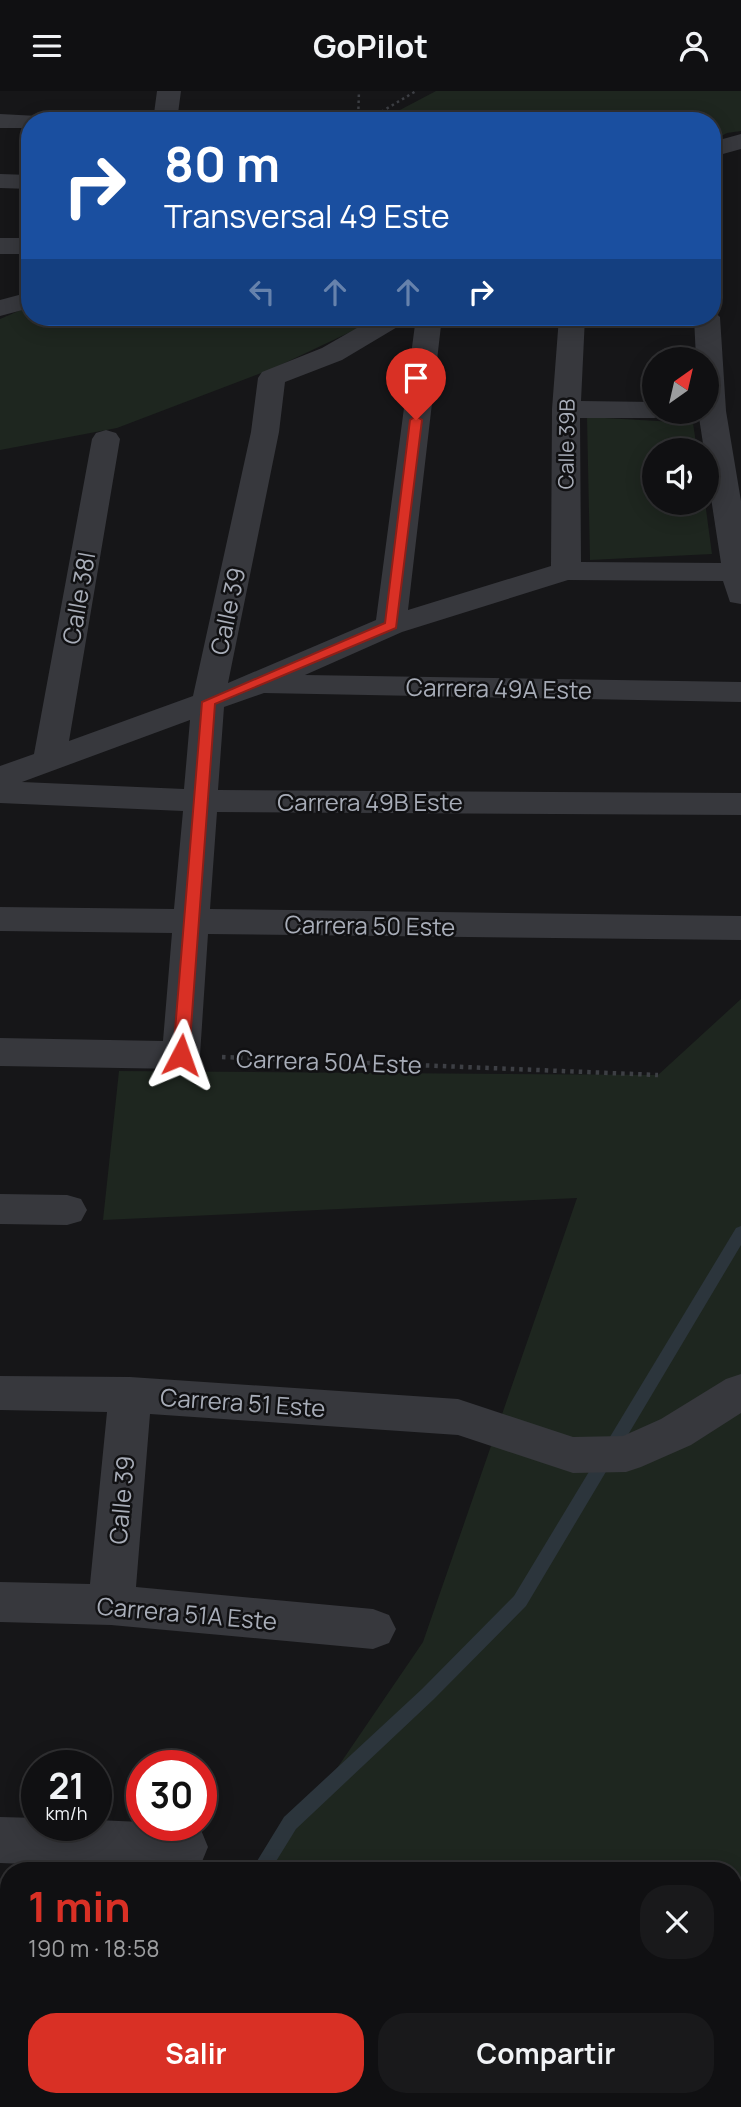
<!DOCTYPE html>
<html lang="es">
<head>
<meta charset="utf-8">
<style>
	body { margin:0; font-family:Manrope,sans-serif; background:#19191b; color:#f1f3f6; height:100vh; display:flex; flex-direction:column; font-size:26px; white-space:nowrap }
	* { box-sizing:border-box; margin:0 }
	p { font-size:23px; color:#9c9d9f }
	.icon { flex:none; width:38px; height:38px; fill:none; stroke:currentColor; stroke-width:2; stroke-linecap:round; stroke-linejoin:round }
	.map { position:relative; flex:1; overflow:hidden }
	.details { position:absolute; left:0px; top:1771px; width:742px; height:245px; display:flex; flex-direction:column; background:#101012; border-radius:28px 28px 0 0; box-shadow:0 4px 18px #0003,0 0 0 2px #303032 }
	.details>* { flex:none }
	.guide { position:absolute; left:21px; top:21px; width:700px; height:214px; border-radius:28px; box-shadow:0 4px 18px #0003,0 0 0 2px #303032; background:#1a4fa0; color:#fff; overflow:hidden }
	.needle { width:46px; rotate:34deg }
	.fabs { position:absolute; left:642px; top:256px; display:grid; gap:14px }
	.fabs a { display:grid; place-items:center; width:77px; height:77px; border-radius:50%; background:#101012; box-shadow:0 4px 18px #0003,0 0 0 2px #303032; font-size:35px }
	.speed { position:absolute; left:21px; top:1659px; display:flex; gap:14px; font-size:35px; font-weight:700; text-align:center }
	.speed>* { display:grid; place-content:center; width:91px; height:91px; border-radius:50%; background:#101012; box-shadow:0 4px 18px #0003,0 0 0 2px #303032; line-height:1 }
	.speed small { font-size:18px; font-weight:400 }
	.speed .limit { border:10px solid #d22; background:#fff; color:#111 }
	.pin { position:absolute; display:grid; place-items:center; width:60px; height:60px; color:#fff; margin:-72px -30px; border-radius:50% 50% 50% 0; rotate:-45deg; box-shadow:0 0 7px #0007 }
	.pin .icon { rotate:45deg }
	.me { position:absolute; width:77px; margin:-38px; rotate:4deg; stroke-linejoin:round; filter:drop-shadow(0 0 5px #0008) }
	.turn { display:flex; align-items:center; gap:24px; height:147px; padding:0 28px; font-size:32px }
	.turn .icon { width:91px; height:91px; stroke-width:2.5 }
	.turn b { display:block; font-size:49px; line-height:60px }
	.lanes { display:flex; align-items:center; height:66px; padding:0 28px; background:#0003; justify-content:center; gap:35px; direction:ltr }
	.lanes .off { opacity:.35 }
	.round { display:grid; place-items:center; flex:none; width:74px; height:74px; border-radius:28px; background:#19191b }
	.headline { display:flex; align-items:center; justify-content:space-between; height:119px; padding:0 28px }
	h1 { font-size:42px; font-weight:700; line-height:52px; color:#d93025 }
	.primary-button { display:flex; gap:14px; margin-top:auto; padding:14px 28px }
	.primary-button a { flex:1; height:80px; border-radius:28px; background:#d93025; color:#fff; font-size:28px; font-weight:700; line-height:80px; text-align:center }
	.primary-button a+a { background:#19191b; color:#f1f3f6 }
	header { display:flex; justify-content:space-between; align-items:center; height:91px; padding:0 28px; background:#101012; font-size:32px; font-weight:700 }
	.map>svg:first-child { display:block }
	.green { fill:#1e261f }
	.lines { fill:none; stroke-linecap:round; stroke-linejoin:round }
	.stream { fill:#2c353c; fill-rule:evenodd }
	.path-far1 { stroke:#3d3f44; stroke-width:2.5; stroke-dasharray:2.5 3.5; stroke-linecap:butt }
	.path { stroke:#3d3f44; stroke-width:4.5; stroke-dasharray:3.5 5; stroke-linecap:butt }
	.minor { fill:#37383d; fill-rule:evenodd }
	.route { fill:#d93025; stroke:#8d1f18; stroke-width:2 }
	.labels { text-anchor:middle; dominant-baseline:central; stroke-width:5; stroke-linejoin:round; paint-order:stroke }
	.far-street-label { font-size:21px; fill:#a8adb8; stroke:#111113 }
	.street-label { font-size:24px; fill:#a8adb8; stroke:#111113 }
</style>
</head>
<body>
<header><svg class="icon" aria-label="menu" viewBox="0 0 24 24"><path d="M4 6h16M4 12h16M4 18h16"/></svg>GoPilot<svg class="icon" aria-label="person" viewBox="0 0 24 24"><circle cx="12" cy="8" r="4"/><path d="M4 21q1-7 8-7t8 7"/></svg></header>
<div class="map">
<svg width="741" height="2016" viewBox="0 0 741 2016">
	<rect width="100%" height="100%" fill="#161618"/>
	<path class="green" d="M436,0H741V40L727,42L712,50V30H379Z
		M30,215V226H382L272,278L117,337L0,359V228Z
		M587,326L693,332L697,359H654V411H705L712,463L590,469Z
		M741,908V2016H119L123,2007H733V1780H267L423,1551L577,1107L103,1129L119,980L658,984Z"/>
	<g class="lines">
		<path class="stream" d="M741,1135V1154L526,1515L434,1608L296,1738L270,1780H251L284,1726L422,1598L514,1505L736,1137Z
			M127,2007H147L144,2016H124Z"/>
		<path class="path-far1" d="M358,30L359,0
			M366,30L416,0"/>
		<path class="path" d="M222,966L658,984"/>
		<path class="minor" d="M157,0H181L177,30H153Z
			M0,23L38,25L42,30H30V37H0Z
			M741,43V58L712,66V51Z
			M0,83L30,84V98L0,97Z
			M0,147H30V163H0Z
			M30,201V217L0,225V209Z
			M712,219L720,226L726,320L741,410V513L730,511L723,490L568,489L402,541L305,584L741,591V611L264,602L224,616L218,699L741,702V724L217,721L210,818L741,825V849L208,843L200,964L194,974L181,978L0,975V947L163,950L172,842L0,840V816L174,818L183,720L0,712V675L34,663L92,348L96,342L106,339L116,342L120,348L69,650L193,605L251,341L258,287L262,281L322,257L376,226H408L404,232L342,269L285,291L279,341L228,592L376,529L416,226H442L408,519L551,475L552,318L559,226H585L581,310L654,311V320H667L664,325L654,327H580L581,471L721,472L707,381V359H704L698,320H707V268H696L694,226H712ZM190,629L184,698L22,691Z
			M0,1103L67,1104L81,1108L87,1119L81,1130L67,1134L0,1133Z
			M741,1283V1322L691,1354L641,1376L626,1381L573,1382L458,1344L150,1323L136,1496L373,1518L389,1524L396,1538L389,1552L373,1558L111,1534L0,1531V1491L90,1493L107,1321L0,1319V1285L130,1286L458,1308L573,1346L623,1345L661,1328L726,1288Z
			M0,1726L37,1727V1734H96V1729L142,1731V1734H187L201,1739L208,1756L201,1773L183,1779L0,1772Z"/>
	</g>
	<path class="route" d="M416,325L422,329L396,537L215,613L189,964L187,968H176L173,964L202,611L385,532L410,329Z"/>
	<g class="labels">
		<g class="far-street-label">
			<text transform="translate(566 353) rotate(-89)">Calle 39B</text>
		</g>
		<g class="street-label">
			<text transform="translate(78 507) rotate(-80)">Calle 38I</text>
			<text transform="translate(227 520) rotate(-78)">Calle 39</text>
			<text transform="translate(499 597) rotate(1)">Carrera 49A Este</text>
			<text x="370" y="710">Carrera 49B Este</text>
			<text transform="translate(370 834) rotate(1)">Carrera 50 Este</text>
			<text transform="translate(329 970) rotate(2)">Carrera 50A Este</text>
			<text transform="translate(243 1311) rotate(4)">Carrera 51 Este</text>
			<text transform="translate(121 1409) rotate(-85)">Calle 39</text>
			<text transform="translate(187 1522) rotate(5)">Carrera 51A Este</text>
		</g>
	</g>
</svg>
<div class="fabs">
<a><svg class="needle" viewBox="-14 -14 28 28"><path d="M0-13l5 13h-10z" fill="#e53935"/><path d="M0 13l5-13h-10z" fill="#9c9d9f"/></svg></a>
<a><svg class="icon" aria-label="sound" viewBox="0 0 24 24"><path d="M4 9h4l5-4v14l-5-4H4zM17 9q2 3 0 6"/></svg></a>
</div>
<div class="speed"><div>21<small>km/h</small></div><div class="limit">30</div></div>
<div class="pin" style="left:416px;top:329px;background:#d93025"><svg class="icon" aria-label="arrive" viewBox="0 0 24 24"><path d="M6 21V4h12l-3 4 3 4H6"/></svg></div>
<svg class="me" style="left:181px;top:964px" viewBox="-20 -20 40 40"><path d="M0-17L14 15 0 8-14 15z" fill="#d93025" stroke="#fff" stroke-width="4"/></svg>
<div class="guide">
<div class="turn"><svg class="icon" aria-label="right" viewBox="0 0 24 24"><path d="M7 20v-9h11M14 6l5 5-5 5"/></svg><div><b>80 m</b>Transversal 49 Este</div></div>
<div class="lanes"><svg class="icon off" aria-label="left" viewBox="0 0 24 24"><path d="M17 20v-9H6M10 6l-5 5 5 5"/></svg><svg class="icon off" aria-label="ahead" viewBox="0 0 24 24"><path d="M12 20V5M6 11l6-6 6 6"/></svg><svg class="icon off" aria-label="ahead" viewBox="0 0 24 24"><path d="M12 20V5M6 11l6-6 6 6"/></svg><svg class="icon" aria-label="right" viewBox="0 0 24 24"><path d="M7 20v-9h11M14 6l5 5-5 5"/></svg></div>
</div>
<section class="details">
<div class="headline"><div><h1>1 min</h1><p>190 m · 18:58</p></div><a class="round"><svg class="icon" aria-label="close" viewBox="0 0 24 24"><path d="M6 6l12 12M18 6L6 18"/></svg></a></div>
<div class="primary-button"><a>Salir</a><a>Compartir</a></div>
</section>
</div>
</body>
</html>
